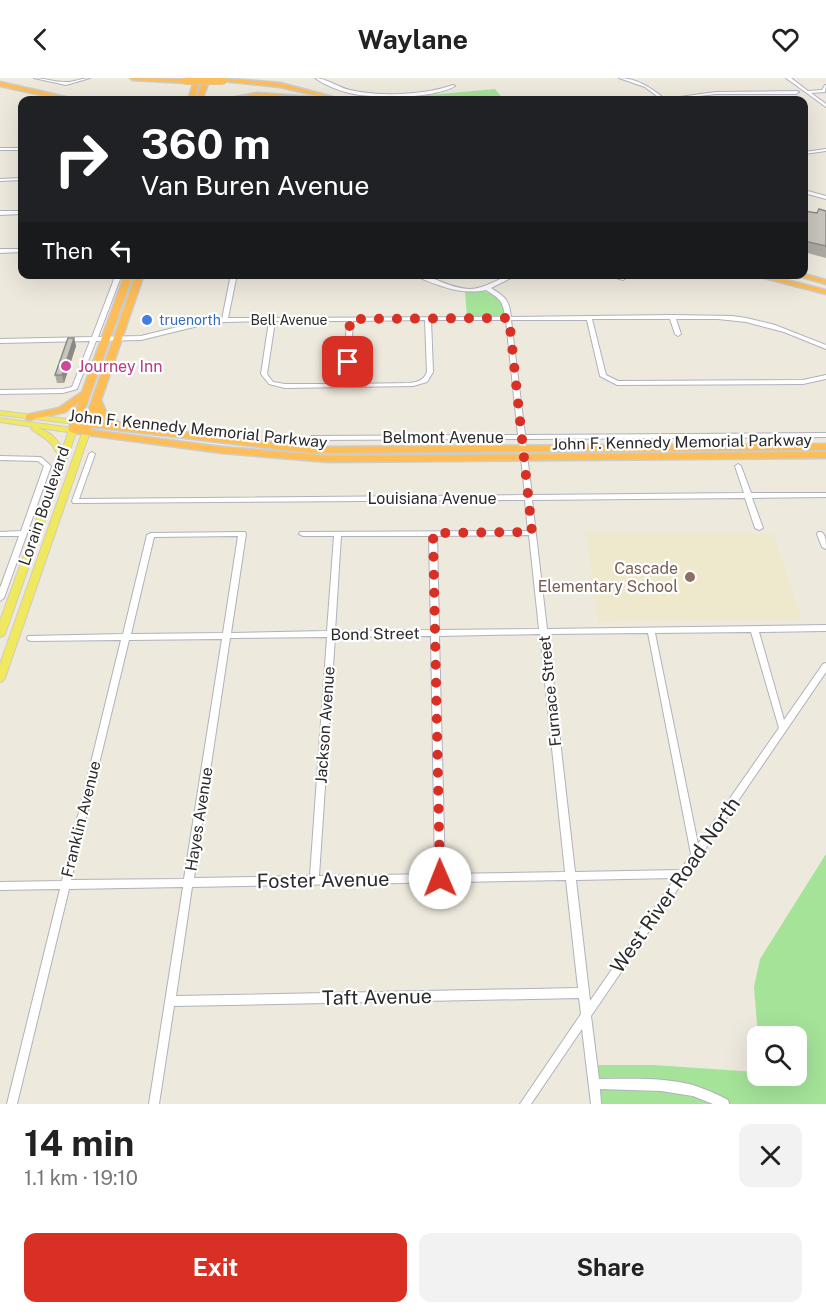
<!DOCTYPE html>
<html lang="en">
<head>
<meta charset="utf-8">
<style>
	body { margin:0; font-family:"Public Sans",sans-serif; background:#f2f2f2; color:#222; height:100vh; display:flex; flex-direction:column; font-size:22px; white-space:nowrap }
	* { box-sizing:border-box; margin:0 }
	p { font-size:20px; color:#767676 }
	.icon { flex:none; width:33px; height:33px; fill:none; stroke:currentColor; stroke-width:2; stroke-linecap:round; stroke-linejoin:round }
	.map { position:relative; height:1026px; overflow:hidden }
	.drawer { display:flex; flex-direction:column; background:#fff; flex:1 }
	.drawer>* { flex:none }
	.banner { position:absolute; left:18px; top:18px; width:790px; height:183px; border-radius:12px; box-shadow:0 6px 24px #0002; background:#202124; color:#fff; overflow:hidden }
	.tools { position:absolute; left:747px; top:948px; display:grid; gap:12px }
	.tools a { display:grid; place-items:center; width:60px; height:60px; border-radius:12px; background:#fff; box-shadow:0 6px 24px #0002; font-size:30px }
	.pin { position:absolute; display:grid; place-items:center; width:51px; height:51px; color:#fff; margin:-26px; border-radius:12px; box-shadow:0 3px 9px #0006 }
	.me { position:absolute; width:66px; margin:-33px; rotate:359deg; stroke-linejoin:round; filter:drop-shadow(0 0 4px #0008) }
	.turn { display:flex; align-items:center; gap:21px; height:126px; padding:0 24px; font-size:27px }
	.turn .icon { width:78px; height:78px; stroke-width:2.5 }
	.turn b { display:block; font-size:42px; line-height:51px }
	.then { display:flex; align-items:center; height:57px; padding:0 24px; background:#0003; gap:12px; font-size:22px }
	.round { display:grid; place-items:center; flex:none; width:63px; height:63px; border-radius:12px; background:#f2f2f2 }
	.summary { display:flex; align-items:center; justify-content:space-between; height:102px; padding:0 24px }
	h1 { font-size:36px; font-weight:700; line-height:45px }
	.button { display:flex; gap:12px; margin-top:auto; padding:12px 24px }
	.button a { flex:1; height:69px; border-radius:12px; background:#d93025; color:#fff; font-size:24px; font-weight:700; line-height:69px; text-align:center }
	.button a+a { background:#f2f2f2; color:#222 }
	header { display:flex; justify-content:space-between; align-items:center; height:78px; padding:0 24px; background:#fff; font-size:27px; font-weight:700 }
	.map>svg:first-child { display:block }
	.education { fill:#eee9cc }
	.green { fill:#a5e399 }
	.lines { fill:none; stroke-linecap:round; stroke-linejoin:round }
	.minor-casing { stroke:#b1b1be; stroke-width:2 }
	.major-casing { stroke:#ccc; stroke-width:2 }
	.highway-casing { stroke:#ccc; stroke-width:3 }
	.minor { fill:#fff; fill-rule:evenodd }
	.major { fill:#f1e95d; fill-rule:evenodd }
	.highway { fill:#ffbd56; fill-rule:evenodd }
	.highway-bridge-casing { stroke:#ccc; stroke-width:8; stroke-linecap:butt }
	.highway-bridge { stroke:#ffbd56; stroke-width:7 }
	.wall { fill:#aca9a2 }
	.shaded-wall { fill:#8c8a84 }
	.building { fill:#c8c5bc; stroke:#8c8a84; stroke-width:1.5 }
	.route { stroke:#d93025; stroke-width:10; stroke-dasharray:0 18 }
	.shop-dot { fill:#3f7fe0; stroke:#fff; stroke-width:2 }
	.hotel-dot { fill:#d1479c; stroke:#fff; stroke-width:2 }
	.education-dot { fill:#8d6e63; stroke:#fff; stroke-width:2 }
	.labels { text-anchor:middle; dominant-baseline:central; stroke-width:4.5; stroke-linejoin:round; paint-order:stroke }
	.far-shop-label { font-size:14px; fill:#366cbe; stroke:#fff; text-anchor:start }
	.far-street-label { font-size:14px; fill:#2b2b2b; stroke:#fff }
	.hotel-label { font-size:16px; fill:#b23c85; stroke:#fff; text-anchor:start }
	.street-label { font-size:16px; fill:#2b2b2b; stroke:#fff }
	.education-label { font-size:16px; fill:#785e54; stroke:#fff; text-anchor:end }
	.near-street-label { font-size:20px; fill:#2b2b2b; stroke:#fff }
</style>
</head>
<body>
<header><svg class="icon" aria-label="back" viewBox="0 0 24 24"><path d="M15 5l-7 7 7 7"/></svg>Waylane<svg class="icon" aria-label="heart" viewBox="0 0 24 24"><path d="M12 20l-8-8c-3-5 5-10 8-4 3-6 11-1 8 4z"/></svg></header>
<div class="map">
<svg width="826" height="1026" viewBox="0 0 826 1026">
	<rect width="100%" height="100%" fill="#ede9dd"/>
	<path class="education" d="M586,454L773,456L802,542L598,544Z"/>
	<path class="green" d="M495,11L504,22H374Z
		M481,213C495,215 502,222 505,235L499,238L467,239L465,214Z
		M826,776V1026H602L598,987H653L757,994L758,998H796V958H758L754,909L760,881Z"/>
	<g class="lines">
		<g class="minor-casing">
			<path id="minor" d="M34,0C44,0 54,4 65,4C73,5 81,0 90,0L66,7Z
				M315,0C326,0 339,10 350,12C379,19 426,17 453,7L455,8C433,21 374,21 349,15C337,12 325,7 315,0Z
				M619,0C637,0 651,10 665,21L716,14L797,13L799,14L796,16H716L662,22L645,9Z
				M786,0H791L808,13L822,12L825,7H826L825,14L811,15L826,26V29Z
				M0,70H22V72H0Z
				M826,71V73L804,76V74Z
				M22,100V102L0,103V101Z
				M804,112L826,118V121L804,115Z
				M0,133H22V136L0,137Z
				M0,171H22V174L0,175Z
				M116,196H122L98,259L141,258L202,243L222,241L231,196H237L228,240L505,239C503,221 499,221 486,212C460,218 434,206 411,196C432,196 449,211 470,211C488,211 502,196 519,196L491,210C505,219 509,221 511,239L672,237L732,238L746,240L775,247L826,267V271L784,254L746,244L718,241H676L681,256L678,258L675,256L670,241H592L606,297L618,303L803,302L826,297V301L803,306L617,307L600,298L587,242H511L525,357L826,355V359L525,361L532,417L744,415L735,388L738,386L741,388L751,415H826V419L752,420L763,450L759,452L755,450L745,420L532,422L547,551L826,547V553L759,554L784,642L823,586L826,585V594L591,938L599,1001C630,1001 662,999 693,1007C705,1011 717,1016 728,1022L729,1026H713L693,1018L661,1013L600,1011L601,1026H591L582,951L531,1026H520L581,936L579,920L174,928L159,1026H149L183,809L69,811L17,1026H7L60,811L0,812V804L62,803L121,562L31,563L28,562L27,560L28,558L123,556L147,457L151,455L245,454L246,456L231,555L327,553L334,458H303L299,456L300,454L528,453L525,422L73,425L72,423L89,376L92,374L95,376L79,421L525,417L519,361L311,362L308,360L311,358L518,357L506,242H431L433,294L427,304L413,308L285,310L269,306L261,296L269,243L225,244L202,247L141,262L96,263L77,311L63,315L0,316V312L63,311L72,309L90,263L0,265V261L92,259ZM425,242L427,294C424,302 418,304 410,305L349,306L353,243ZM275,243H347L343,306H285L273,304L267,296ZM529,457L539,551L439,552L437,458ZM238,458L223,555L131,556L154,459ZM341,458H429L431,552L335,553ZM751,554L779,650L698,766L655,555ZM648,555L691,776L681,792L575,794L548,556ZM540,556L565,794L445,796L439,558ZM431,558L435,796L319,798L335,559ZM327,559L310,798L194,800L230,560ZM222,561L184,801L71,802L129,562ZM675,800L590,923L576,802ZM566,802L578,910L176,918L192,809Z
				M603,196H615L626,200L623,202Z
				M0,378L40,379L42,380L51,388L4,520L0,523V510L19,458H0V454L21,453L44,388L38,383L0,382Z
				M818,454H821C826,456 826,465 826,471L822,469L817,456Z"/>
		</g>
		<g class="major-casing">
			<path id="major" d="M0,333L76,342L80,344L76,346L0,337Z
				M0,340L73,350L77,352L5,556L3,558L0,559V543L59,380C52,362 45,361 31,351L34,349L0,344ZM39,350L68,354L63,370L52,357Z
				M83,352H89L90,354L5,600L3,603L0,604V586Z"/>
		</g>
		<g class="highway-casing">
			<path id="highway" d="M130,0L186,1L189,3L186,5L133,2Z
				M195,0H201L194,22H188Z
				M204,0H210L202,22H196Z
				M220,0L280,5L344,22H336L280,9L222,3Z
				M0,4L70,20L73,22H64L0,8Z
				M257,15L314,19L317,21L310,22L257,19L231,22H219Z
				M125,196H133L81,342H85L136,196H144L101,322L107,336L123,347L311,369L826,366V372L311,375L92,349L90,352L222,369L329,378L826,374V380L329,384L222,375L73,355L68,352L79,324L65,334L29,342L26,341V337L59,330L82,314ZM97,335L108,345L94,343Z
				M749,196H763L826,212V216Z
				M792,196H804L826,202V206Z"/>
		</g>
		<use href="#minor" class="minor"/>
		<use href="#major" class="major"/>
		<use href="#highway" class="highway"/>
		<g class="highway-bridge-casing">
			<path id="highway-bridge" d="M186,3H223"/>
		</g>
		<use href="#highway-bridge" class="highway-bridge"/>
	</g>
	<path class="wall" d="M804,133L817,135L826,133V180L804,174Z
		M74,260L76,268L64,305H57L55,297Z"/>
	<path class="shaded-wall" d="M74,260L76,268L64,305L62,297Z"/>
	<path class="building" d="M819,131L826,133V168L804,163V133L817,135Z
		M68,260H74L62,297H55Z"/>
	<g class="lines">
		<path class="route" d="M348,284L350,241L509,240L532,454L433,455L440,800"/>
	</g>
	<circle class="shop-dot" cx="147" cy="242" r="6"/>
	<circle class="hotel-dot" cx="66" cy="288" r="6"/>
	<circle class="education-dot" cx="690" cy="499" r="6"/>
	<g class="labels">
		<g class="far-shop-label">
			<text x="159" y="242">truenorth</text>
		</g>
		<g class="far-street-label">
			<text x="289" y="242">Bell Avenue</text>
		</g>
		<g class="hotel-label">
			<text x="78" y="288">Journey Inn</text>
		</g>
		<g class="street-label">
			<text transform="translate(198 351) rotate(6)">John F. Kennedy Memorial Parkway</text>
			<text x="443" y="359">Belmont Avenue</text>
			<text transform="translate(682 364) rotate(-1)">John F. Kennedy Memorial Parkway</text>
			<text x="432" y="420">Louisiana Avenue</text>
			<text transform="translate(44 428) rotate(-71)">Lorain Boulevard</text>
			<text transform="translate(375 556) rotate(-1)">Bond Street</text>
			<text transform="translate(550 613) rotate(-96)">Furnace Street</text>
			<text transform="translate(325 647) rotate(-86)">Jackson Avenue</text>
			<text transform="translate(81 741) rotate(-76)">Franklin Avenue</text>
			<text transform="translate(199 741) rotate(-81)">Hayes Avenue</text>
		</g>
		<g class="education-label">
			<text x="678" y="490">Cascade<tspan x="678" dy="18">Elementary School</tspan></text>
		</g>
		<g class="near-street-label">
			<text transform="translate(323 802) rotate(-1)">Foster Avenue</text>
			<text transform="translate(675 807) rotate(-55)">West River Road North</text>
			<text transform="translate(377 919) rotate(-1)">Taft Avenue</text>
		</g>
	</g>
</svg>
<div class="tools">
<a><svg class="icon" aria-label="search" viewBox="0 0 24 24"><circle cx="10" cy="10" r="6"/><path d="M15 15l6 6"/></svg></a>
</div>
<div class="pin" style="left:348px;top:284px;background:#d93025"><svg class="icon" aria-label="arrive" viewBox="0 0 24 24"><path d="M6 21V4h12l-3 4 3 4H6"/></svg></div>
<svg class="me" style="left:440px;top:800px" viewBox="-20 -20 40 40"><circle r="19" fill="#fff"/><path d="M0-13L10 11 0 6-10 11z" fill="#d93025"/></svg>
<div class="banner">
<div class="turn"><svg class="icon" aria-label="right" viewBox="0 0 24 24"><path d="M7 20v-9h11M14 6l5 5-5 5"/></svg><div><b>360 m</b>Van Buren Avenue</div></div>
<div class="then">Then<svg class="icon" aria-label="left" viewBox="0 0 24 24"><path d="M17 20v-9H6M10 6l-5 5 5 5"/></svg></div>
</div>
</div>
<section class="drawer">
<div class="summary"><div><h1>14 min</h1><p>1.1 km · 19:10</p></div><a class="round"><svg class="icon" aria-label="close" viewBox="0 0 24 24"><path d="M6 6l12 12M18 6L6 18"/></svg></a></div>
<div class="button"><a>Exit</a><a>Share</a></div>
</section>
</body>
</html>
